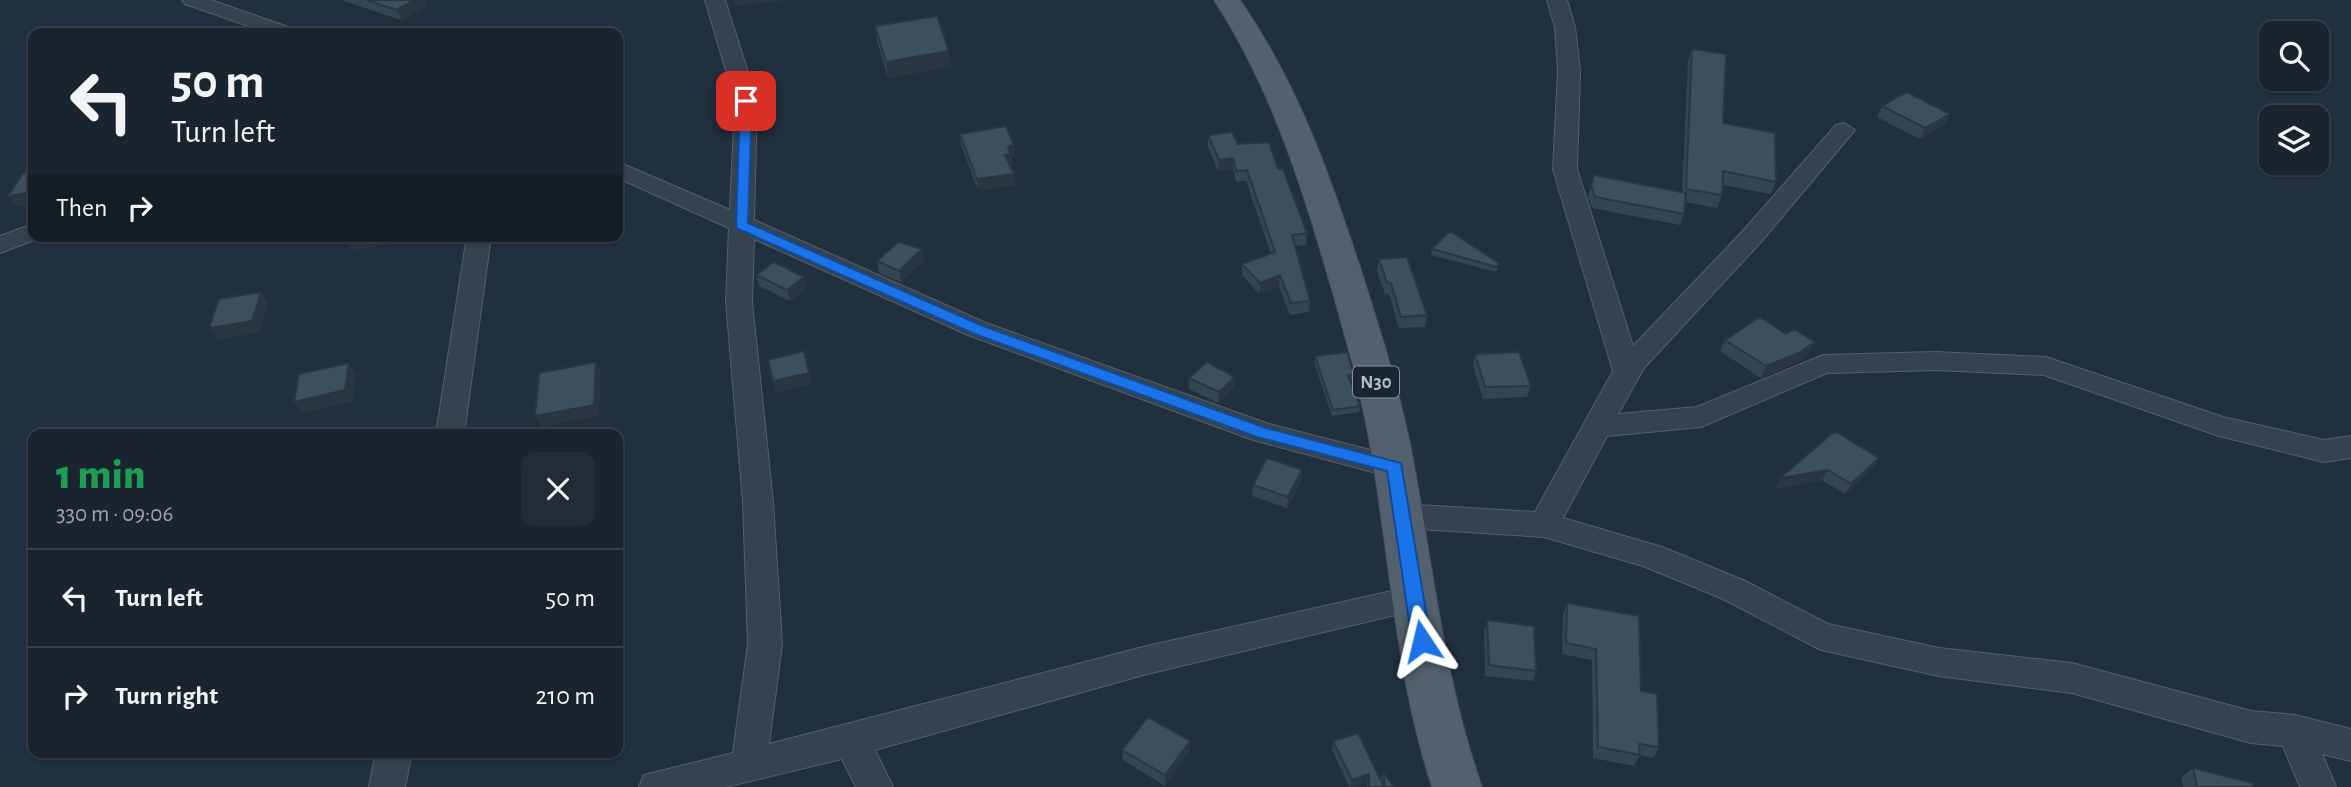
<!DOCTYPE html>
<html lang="en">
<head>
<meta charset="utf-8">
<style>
	body { margin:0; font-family:"Alegreya Sans",sans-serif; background:#222c37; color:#f1f3f6; height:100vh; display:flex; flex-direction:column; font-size:26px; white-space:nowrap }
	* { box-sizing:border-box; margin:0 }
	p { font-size:23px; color:#9fa4aa }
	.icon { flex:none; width:38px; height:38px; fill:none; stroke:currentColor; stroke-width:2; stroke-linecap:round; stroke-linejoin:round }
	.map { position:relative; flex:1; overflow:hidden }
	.panel { position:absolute; left:28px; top:429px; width:595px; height:329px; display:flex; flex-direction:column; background:#19242f; border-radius:14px; box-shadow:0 2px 5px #0004,0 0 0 2px #37414b }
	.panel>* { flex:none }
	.top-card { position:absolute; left:28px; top:28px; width:595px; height:214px; border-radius:14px; box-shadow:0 2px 5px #0004,0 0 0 2px #37414b; background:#19242f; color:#f1f3f6; overflow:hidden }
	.controls { position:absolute; left:2259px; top:21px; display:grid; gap:14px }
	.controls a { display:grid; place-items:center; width:70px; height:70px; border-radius:14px; background:#19242f; box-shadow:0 2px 5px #0004,0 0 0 2px #37414b; font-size:35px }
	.pin { position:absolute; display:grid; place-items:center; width:60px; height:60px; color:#fff; margin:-30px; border-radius:14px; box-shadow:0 4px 10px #0006 }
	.me { position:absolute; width:77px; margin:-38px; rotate:350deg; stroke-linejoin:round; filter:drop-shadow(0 0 5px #0008) }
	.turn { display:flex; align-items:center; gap:24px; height:147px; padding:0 28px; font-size:32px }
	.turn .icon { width:91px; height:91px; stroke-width:2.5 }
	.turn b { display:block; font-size:49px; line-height:60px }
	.then { display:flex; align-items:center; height:66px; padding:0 28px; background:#0003; gap:14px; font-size:26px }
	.round { display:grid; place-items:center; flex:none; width:74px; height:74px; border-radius:14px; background:#222c37 }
	.headline { display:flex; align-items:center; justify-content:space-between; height:119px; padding:0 28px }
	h1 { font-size:42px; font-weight:800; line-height:52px; color:#1e9e55 }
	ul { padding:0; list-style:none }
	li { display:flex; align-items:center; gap:21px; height:98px; padding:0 28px; border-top:2px solid #37414b }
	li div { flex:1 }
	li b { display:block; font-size:26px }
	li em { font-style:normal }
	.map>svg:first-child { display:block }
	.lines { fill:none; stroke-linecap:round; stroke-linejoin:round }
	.minor-casing { stroke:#53606c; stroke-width:2 }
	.primary-casing { stroke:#3e4b57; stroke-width:2 }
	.minor { fill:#35424f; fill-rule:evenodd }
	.primary { fill:#53616f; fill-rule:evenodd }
	.wall { fill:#344451 }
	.shaded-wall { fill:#2a3742 }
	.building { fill:#3c4f5e; stroke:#2a3742; stroke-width:2 }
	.route { fill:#1a73e8; stroke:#114b97; stroke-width:2 }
	.labels { text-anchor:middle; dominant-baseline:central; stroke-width:7; stroke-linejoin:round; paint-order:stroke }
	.shield { fill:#1a2733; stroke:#83909d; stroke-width:2 }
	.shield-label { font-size:19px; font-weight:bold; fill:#b0bdca }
</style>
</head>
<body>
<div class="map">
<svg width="2351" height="787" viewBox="0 0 2351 787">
	<rect width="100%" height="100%" fill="#21303f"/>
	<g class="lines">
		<g class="minor-casing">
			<path id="minor" d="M182,0H211L294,29L297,33H268L185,4Z
				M705,0H725L757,101L754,220L986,323L1269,424L1405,459L1410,467L1405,475L1395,478L1253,440L968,335L754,239L752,302L773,502L782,644L769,744L1147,646L1414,586L1425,590L1430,599L1425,608L1147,674L875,750L893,787H856L842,759L726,787H639L644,775L733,753L748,644L743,502L726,302L729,228L618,178V162L730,210L735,101Z
				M1547,0H1567L1575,27L1580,71L1577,169L1633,346L1742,232L1836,125L1844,123L1855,130L1760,243L1644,368L1618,414L1697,407L1823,355L1935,352L2046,357L2223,417L2324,440L2351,436V458L2324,462L2219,436L2044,375L1935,370L1827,373L1701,427L1607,436L1563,518L1662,547L1743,580L1828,624L1939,648L2072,663L2251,711L2295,715L2351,729V761L2322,754L2336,787H2300L2283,746L2251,743L2072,693L1939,676L1821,650L1721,598L1643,566L1544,537L1402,528L1391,524L1387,516L1391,508L1402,504L1535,512L1613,371L1553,169L1558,71L1555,27Z
				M33,224V236L42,237L0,253V236Z
				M467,236H491L464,434H436Z
				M376,752H412L405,787H369Z"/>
		</g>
		<g class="primary-casing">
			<path id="primary" d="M1214,0H1240C1299,85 1331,178 1363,276C1383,340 1404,404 1415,470C1434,577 1446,684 1482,787H1432C1398,683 1391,576 1374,469C1364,402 1346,338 1327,273C1299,177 1269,85 1214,0Z"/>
		</g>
		<use href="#minor" class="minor"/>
		<use href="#primary" class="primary"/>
	</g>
	<path class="wall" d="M341,0H424L427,7L401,20Z
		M875,26L951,66L888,78L877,41Z
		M1692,49L1723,123L1776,182L1771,194L1722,185V195L1717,208L1685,202L1684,214L1680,225L1592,208L1588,196L1594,175L1682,192L1688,61Z
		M1882,106L1950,114L1945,124L1920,139L1877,117Z
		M960,134L1014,145L1015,156L1012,157V164L1010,165L1014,174L1015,185L978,190L961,145Z
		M1208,135L1238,144L1278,169L1307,233L1306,245L1295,246L1310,301L1309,312L1290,315L1279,287L1259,294L1242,275V264L1271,254L1246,181L1236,182L1233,169L1218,171L1208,147Z
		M1432,249L1499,263L1498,268L1496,272L1431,255Z
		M1379,259L1427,315L1425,327L1399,328L1389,294H1385L1377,271Z
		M924,260L901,282L879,273L877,261Z
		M756,275L807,288L790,301L759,286Z
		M1786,334L1809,354L1793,364L1761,378L1720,351L1725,340Z
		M1475,354L1531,386L1527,397L1483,399L1473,365Z
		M1315,356L1354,374V380H1350L1360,406L1359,412L1332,416L1314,362Z
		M1235,377V388L1218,403L1189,389V378Z
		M1879,458L1873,468L1845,494L1822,480L1775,489L1780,478Z
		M1302,470L1301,482L1287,508L1252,496L1253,485Z
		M1567,603L1641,691L1659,747L1654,758L1640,755L1634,766L1593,758L1592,660L1562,654L1563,614Z
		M1487,620L1536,671L1533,681L1485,676L1484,631Z
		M1333,741L1381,780L1383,772L1394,787H1367V783L1354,787H1349L1332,750Z
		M1122,750L1190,751L1165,786L1123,760Z
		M2193,768L2254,787H2183L2181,778Z"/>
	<path class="shaded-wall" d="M415,0H424L427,7L401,20L396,10Z
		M734,0H781V1L735,6Z
		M949,51L951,66L888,78L886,62Z
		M1950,114L1945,124L1920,139L1925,128Z
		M1014,145L1015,156L1012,157V164L1006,166L1005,155L1008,147Z
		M1233,158V169L1218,171L1219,160Z
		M1014,174L1015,185L978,190L977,179Z
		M33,192V205L17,207L8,196Z
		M363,236H401L399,243L351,250L344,239Z
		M922,249L924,260L901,282L899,271Z
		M1280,275L1279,287L1259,294L1260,283Z
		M804,277L807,288L790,301L787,290Z
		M261,292L268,304L260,332L218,340L209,328Z
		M1815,342L1809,354L1793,364L1761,378L1766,366Z
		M804,351L812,384L776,393L773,381Z
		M596,362L601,373L599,416L541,427L535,416Z
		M349,363L356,374L352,402L302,413L294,402Z
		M1235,377V388L1218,403L1219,392Z
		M1879,458L1873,468L1845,494L1851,484Z
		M1302,470L1301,482L1287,508L1288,497Z
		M1828,470L1822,480L1775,489L1780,478Z
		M1190,741V751L1165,786V775Z
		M1369,774L1367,783L1354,787H1350L1352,780Z"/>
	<path class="building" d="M367,0H415L396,10Z
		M937,16L949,51L886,62L875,26Z
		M1692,49L1726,54L1723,123L1775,133L1776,182L1723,171L1722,195L1686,189Z
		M1907,92L1950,114L1925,128L1882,106Z
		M1006,126L1014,145L1008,147L1011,154L1005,155L1014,174L977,179L960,134Z
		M1232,132L1238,144L1269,142L1278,169H1283L1307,233L1292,235L1310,301L1291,303L1280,275L1260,283L1242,264L1275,252L1247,170L1236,171L1233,158L1219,160L1208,135Z
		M33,172V192L8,196L23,173Z
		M1594,175L1686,193L1684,214L1595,197L1591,185Z
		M1450,231L1499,263L1497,267L1432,249Z
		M345,236H363L344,239Z
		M898,242L922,249L899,271L877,261Z
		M1407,257L1427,315L1401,317L1391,283H1387L1379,259Z
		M774,262L804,277L787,290L756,275Z
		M261,292L252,321L209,328L219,299Z
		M1760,317L1786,334L1794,329L1815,342L1799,353L1766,366L1725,340Z
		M804,351L809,373L773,381L768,360Z
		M1347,352L1354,374L1348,375L1360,406L1333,410L1315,356Z
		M1519,352L1531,386L1485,387L1475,354Z
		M596,362L594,405L535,416L539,373Z
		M1207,362L1235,377L1219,392L1189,378Z
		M349,363L345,390L294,402L299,374Z
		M1835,431L1879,458L1851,484L1828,470L1780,478Z
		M1267,458L1302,470L1288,497L1253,485Z
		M1567,603L1639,616L1641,691L1657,694L1659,747L1639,744L1640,755L1598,747L1596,649L1566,643Z
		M1487,620L1534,626L1536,671L1489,665Z
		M1148,717L1190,741L1165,775L1122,750Z
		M1358,733L1384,787H1369V774L1352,780L1333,741Z
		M2193,768L2253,783L2254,787H2197Z
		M1383,772L1394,787H1385Z"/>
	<path class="route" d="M746,98L752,101L748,223L983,326L1266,428L1401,463L1431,641L1428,646H1415L1412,641L1387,471L1257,437L972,333L736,228L740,101Z"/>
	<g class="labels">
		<rect class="shield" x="1353" y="366.5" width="46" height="31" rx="5"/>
		<g class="shield-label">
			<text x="1376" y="382">N30</text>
		</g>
	</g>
</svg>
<div class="controls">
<a><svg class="icon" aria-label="search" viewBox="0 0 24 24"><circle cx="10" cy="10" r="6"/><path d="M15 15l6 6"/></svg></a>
<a><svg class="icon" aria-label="layers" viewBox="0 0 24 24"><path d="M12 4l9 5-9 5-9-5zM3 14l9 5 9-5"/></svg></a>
</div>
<div class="pin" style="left:746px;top:101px;background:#d93025"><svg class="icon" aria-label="arrive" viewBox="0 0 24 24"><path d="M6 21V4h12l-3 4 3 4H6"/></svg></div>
<svg class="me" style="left:1422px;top:641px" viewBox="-20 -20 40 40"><path d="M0-17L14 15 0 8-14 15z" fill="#1a73e8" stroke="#fff" stroke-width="4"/></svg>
<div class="top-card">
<div class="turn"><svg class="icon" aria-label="left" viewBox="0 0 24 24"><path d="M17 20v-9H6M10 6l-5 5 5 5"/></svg><div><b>50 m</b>Turn left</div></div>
<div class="then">Then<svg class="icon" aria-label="right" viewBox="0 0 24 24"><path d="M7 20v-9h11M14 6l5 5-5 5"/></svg></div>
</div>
<section class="panel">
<div class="headline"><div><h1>1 min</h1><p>330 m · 09:06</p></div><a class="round"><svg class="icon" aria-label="close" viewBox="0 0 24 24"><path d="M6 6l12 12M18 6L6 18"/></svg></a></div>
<ul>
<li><svg class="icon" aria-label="left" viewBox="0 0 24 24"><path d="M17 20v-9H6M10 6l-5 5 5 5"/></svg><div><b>Turn left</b></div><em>50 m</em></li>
<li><svg class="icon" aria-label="right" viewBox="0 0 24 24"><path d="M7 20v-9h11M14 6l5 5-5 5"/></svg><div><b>Turn right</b></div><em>210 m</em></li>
</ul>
</section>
</div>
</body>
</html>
